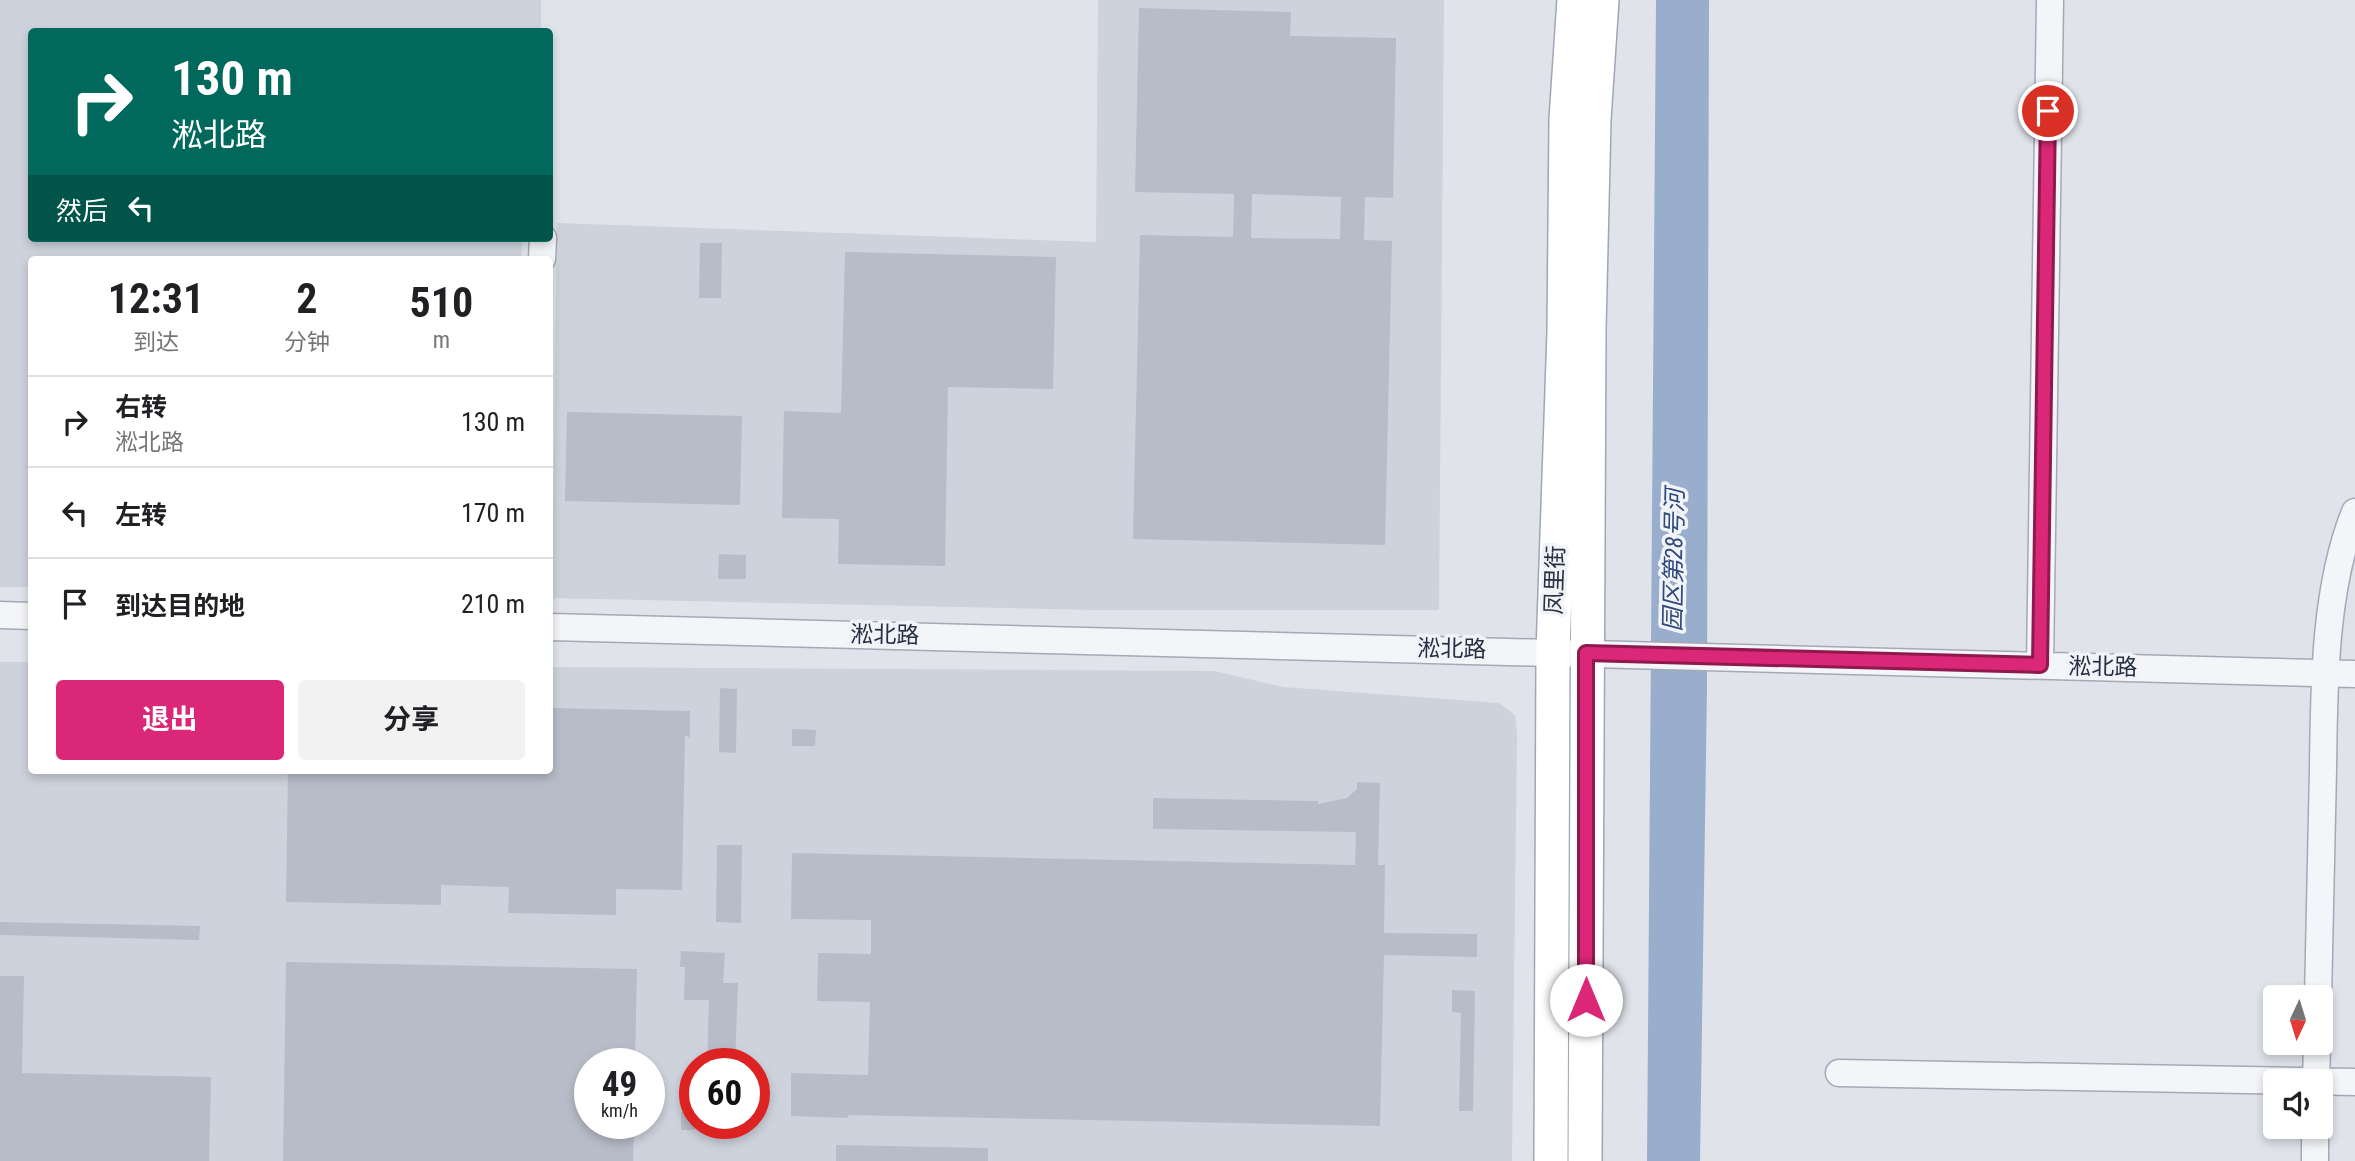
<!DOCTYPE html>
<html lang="zh">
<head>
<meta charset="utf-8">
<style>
	body { margin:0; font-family:"Roboto Condensed","Noto Sans SC",sans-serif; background:#f2f2f2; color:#202124; height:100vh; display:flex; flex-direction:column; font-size:26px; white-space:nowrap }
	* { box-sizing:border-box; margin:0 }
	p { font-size:23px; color:#757577 }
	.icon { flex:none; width:38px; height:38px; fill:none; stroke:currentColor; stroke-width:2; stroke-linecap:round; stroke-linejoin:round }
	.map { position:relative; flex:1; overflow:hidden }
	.panel { position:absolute; left:28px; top:256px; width:525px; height:518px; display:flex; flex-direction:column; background:#fff; border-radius:7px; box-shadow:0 4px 10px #0003 }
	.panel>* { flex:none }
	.top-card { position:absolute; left:28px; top:28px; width:525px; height:214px; border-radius:7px; box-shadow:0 4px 10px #0003; background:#00695c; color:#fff; overflow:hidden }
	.needle { width:46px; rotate:184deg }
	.tools { position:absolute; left:2263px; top:985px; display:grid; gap:14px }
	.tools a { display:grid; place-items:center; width:70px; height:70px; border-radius:7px; background:#fff; box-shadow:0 4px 10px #0003; font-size:35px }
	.speed { position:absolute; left:574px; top:1048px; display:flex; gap:14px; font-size:35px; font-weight:700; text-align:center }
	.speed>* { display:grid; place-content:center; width:91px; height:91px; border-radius:50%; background:#fff; box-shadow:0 4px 10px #0003; line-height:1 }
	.speed small { font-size:18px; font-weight:400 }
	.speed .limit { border:10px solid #d22; background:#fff; color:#111 }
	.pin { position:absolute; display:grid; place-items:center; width:60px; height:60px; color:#fff; margin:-30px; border:4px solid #fff; border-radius:50%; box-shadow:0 2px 7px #0007 }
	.me { position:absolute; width:77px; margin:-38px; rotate:0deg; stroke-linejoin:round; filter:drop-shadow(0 0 5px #0008) }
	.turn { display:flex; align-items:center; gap:24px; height:147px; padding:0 28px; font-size:32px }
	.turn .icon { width:91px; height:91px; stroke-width:2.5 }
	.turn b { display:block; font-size:49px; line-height:60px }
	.then { display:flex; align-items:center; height:66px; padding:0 28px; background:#0003; gap:14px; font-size:26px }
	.eta { display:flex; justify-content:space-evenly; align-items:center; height:119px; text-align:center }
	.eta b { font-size:42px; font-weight:700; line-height:49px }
	.primary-button { display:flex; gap:14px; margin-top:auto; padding:14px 28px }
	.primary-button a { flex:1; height:80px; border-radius:7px; background:#db2777; color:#fff; font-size:28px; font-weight:700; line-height:80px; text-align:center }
	.primary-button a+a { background:#f2f2f2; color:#202124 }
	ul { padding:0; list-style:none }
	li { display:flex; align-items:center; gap:21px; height:91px; padding:0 28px; border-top:2px solid #e0e0e0 }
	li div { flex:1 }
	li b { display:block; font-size:26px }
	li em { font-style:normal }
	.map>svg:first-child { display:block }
	.built { fill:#ced2dc; fill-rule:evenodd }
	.water { fill:#99adcc }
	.building { fill:#b7bcc8; fill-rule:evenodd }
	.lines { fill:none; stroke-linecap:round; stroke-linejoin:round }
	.minor-casing { stroke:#a5a9b5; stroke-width:29 }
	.major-casing { stroke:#9fa6b7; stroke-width:36 }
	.minor { stroke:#f3f5f8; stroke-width:26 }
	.major { stroke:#fff; stroke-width:33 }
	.route-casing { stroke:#8e194d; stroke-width:18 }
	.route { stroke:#db2777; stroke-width:12 }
	.labels { text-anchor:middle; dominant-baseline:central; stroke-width:7; stroke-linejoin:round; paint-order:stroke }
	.street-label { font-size:23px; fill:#282f43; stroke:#f0f3f7 }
	.water-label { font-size:24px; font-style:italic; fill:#2f4979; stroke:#f0f3f7 }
</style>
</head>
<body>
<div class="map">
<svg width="2355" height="1161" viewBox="0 0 2355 1161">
	<rect width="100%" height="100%" fill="#e0e3ea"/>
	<path class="built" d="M0,0H541V31L32,32V238H522L521,259H32L31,587H0Z
		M1098,0H1444L1439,610H1091L552,598L557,223L1096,242Z
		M0,662H31L32,770H550V667L1214,671L1283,687L1499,703L1515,715L1517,733L1512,1161H0ZM590,1064H649V1124H590ZM695,1064H754V1124H695Z"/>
	<path class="water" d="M1656,0H1709L1707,688L1700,1161H1647Z"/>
	<path class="building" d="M1139,8L1291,12L1290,36L1396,38L1393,198L1365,197L1364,240L1392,241L1385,545L1133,539L1140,235L1233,237L1234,194L1135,192ZM1252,194L1341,197L1340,239L1251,238Z
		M700,243H722L721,298H699Z
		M845,252L1056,257L1053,389L948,387L945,566L838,564L839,519L782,518L784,411L841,413Z
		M567,412L742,416L740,505L565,501Z
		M719,554L746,555V579H718Z
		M720,688L737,689L736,753L719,752Z
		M550,708L690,711V737L685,736L682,890L616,889V915L508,913L509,887L441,885V905L286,902L288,770H550Z
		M792,729L816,730L815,746H792Z
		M1357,782L1380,783L1378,865H1385L1384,933L1477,934V957L1384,955L1380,1126L848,1115V1118L791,1116V1073L868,1075L870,1002L817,1001L818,953L871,954V920L791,919L792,853L1355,865L1356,832L1153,829V798L1318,801V804L1347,798L1357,789Z
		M717,845H742L741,923L716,922Z
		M0,922L200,926L199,940L0,935Z
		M681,951L725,953L723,983H738L735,1064H707L709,1000H684L685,967H680Z
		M286,962L637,969L635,1064H590V1124H634L633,1161H283Z
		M0,976H24L22,1073L211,1077L209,1161H0Z
		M1452,990L1475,991L1473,1111H1459L1461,1013L1452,1012Z
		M681,1112H695V1130H681Z
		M836,1145L988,1148V1161H836Z"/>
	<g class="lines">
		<g class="minor-casing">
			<path id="minor" d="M542,259L543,238
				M0,615L32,616
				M550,627L2355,674
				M2040,665L2050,0
				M2318,998C2319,921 2321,845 2323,769C2324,688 2324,588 2355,512
				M1839,1073L2355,1082
				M2316,1082L2317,1043
				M2315,1161V1127"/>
		</g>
		<g class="major-casing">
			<path id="major" d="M1551,1161L1553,652L1564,332L1566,119L1574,0
				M1585,1161L1589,329L1594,119L1602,0"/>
		</g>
		<use href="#minor" class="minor"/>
		<use href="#major" class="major"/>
	</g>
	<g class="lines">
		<g class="route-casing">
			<path id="route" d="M1586,1000V653L2040,665L2048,111"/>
		</g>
		<use href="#route" class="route"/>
	</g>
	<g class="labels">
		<g class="street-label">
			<text transform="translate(1555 580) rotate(-88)">凤里街</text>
			<text transform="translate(885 635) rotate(1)">淞北路</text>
			<text transform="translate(1452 649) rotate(1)">淞北路</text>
			<text transform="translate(2103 667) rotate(1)">淞北路</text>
		</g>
		<g class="water-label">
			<text transform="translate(1674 560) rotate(-89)">园区第28号河</text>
		</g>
	</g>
</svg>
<div class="tools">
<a><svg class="needle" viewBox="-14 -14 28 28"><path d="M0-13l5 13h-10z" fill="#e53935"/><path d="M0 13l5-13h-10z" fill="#757577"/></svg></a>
<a><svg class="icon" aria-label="sound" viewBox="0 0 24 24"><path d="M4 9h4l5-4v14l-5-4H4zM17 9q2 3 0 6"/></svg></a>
</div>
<div class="speed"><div>49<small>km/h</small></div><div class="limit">60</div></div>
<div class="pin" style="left:2048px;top:111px;background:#d93025"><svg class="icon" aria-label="arrive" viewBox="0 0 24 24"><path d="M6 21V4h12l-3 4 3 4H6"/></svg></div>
<svg class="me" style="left:1586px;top:1000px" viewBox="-20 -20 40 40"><circle r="19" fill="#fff"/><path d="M0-13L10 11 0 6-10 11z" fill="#db2777"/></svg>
<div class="top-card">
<div class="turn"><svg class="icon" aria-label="right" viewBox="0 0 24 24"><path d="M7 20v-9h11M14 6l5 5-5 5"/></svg><div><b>130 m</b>淞北路</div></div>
<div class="then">然后<svg class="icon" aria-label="left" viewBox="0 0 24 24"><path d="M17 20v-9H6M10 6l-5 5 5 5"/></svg></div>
</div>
<section class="panel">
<div class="eta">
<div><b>12:31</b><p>到达</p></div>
<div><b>2</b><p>分钟</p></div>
<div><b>510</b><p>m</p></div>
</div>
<ul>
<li><svg class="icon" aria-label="right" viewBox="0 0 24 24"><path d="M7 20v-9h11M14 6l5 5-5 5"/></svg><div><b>右转</b><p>淞北路</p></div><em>130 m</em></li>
<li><svg class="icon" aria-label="left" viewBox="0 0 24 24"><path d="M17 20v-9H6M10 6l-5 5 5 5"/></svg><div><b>左转</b></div><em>170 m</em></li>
<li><svg class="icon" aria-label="arrive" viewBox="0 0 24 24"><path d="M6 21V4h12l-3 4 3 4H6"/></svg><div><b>到达目的地</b></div><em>210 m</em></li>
</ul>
<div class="primary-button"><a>退出</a><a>分享</a></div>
</section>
</div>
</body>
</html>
